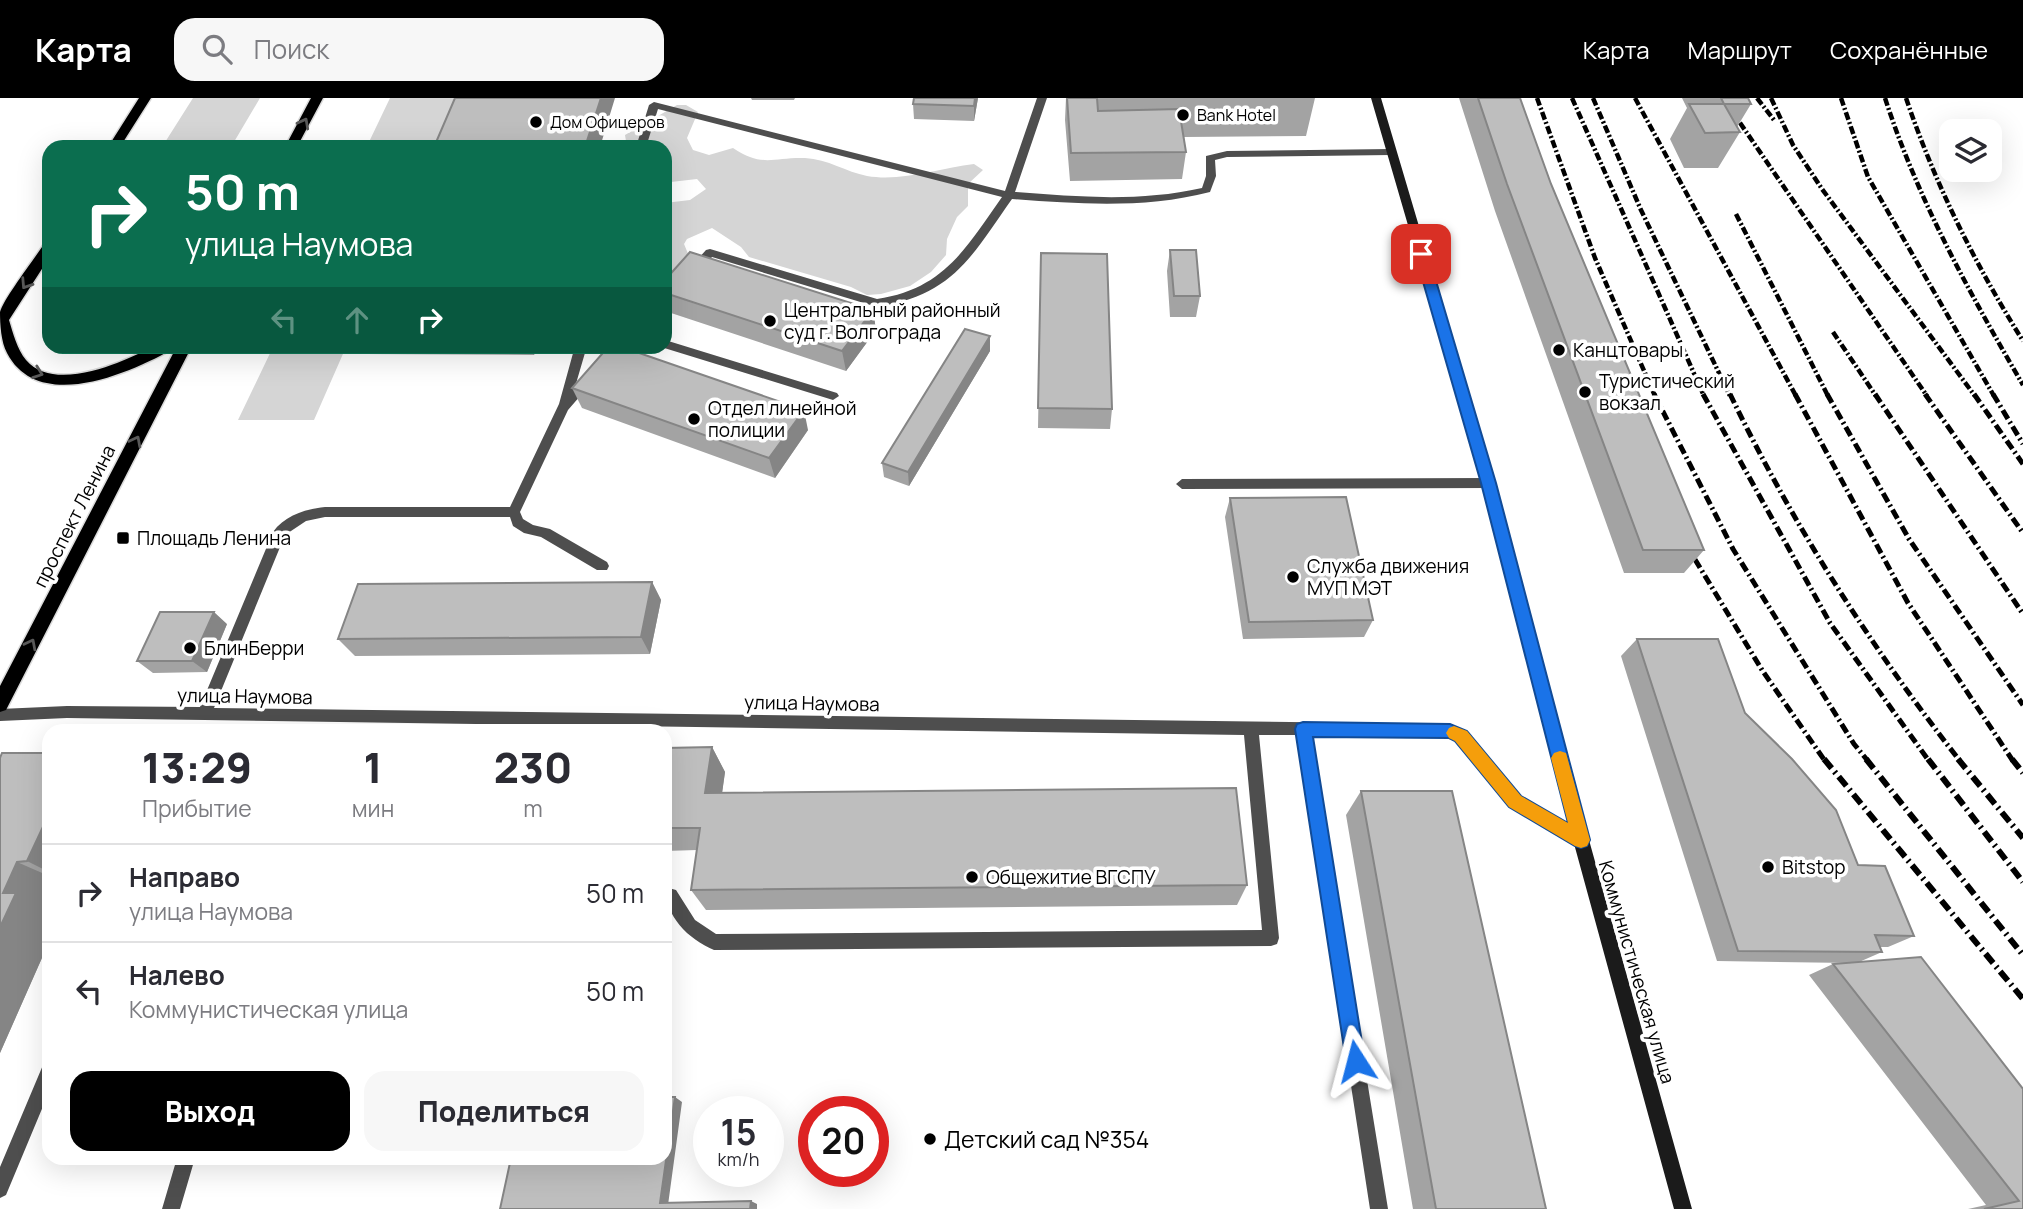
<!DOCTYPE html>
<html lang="ru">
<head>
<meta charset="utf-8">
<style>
	body { margin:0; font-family:Manrope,sans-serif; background:#f7f7f7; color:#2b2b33; height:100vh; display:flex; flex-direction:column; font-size:26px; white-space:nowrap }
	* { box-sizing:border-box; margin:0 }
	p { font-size:23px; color:#7c7c81 }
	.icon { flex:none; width:38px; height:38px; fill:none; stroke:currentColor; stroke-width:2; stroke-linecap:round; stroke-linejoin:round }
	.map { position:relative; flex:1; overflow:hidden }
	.drawer { position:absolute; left:42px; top:626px; width:630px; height:441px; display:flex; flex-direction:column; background:#fff; border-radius:21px; box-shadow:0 7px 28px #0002 }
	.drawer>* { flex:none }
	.guide { position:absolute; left:42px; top:42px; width:630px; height:214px; border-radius:21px; box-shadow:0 7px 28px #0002; background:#0b6e4f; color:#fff; overflow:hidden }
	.fabs { position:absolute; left:1939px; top:21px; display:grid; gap:14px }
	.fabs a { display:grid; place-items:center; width:63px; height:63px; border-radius:14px; background:#fff; box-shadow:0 7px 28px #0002; font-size:35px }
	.speed { position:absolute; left:693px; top:998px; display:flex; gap:14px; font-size:35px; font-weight:700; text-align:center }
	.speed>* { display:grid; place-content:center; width:91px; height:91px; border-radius:50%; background:#fff; box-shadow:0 7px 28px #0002; line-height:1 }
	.speed small { font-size:18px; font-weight:400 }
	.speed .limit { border:10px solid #d22; background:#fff; color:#111 }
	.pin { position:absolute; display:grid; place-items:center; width:60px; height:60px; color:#fff; margin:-30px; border-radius:14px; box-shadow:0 4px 10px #0006 }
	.me { position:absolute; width:77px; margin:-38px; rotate:351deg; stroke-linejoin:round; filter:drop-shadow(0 0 5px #0008) }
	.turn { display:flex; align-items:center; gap:24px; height:147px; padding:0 28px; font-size:32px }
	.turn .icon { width:91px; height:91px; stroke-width:2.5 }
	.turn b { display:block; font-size:49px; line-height:60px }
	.lanes { display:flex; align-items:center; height:66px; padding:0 28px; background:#0003; justify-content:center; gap:35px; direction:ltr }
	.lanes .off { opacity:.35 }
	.eta { display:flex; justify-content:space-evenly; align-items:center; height:119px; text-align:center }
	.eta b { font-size:42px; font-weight:800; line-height:49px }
	.primary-button { display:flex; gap:14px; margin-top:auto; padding:14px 28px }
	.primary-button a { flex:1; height:80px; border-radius:21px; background:#000; color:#fff; font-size:28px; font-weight:800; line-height:80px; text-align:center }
	.primary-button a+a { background:#f7f7f7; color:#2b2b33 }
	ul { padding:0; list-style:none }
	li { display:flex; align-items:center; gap:21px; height:98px; padding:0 28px; border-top:2px solid #e1e1e2 }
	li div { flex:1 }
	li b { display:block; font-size:26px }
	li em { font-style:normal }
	header { display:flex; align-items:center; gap:42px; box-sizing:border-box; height:98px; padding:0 35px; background:#000; color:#fff }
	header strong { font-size:33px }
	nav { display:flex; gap:38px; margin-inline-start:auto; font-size:24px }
	.search { width:490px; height:63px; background:#f7f7f7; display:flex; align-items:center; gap:18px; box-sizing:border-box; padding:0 24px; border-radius:21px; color:#7c7c81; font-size:26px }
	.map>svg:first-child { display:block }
	.green { fill:#d5d5d5 }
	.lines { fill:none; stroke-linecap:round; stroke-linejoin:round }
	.primary-casing { stroke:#dbdbdb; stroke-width:3 }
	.lane { fill:#4e4e4e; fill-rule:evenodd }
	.secondary { fill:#1b1b1b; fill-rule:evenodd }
	.primary { fill:#000; fill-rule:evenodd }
	.rail-far2 { stroke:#000; stroke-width:4.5; stroke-dasharray:8 2.5 2 2.5; stroke-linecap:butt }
	.rail-far1 { stroke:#000; stroke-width:5; stroke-dasharray:10 3.5 2 3.5; stroke-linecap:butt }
	.rail { stroke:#000; stroke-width:6; stroke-dasharray:12 4.5 2 4.5; stroke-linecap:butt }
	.wall { fill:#a3a3a3 }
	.shaded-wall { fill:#858585 }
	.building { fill:#bebebe; stroke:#858585; stroke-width:2 }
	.oneway { stroke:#595959 }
	.route { fill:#1a73e8; stroke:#114b97; stroke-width:2 }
	.slow { fill:#f59e0b }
	.poi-dot { fill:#000; stroke:#fff; stroke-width:2.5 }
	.labels { text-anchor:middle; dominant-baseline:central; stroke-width:7; stroke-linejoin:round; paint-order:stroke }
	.far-poi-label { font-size:16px; fill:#000; stroke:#fff; text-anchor:start }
	.poi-label { font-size:19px; fill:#000; stroke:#fff; text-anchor:start }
	.street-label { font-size:19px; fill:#000; stroke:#fff }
	.near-poi-label { font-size:23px; fill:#000; stroke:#fff; text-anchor:start }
</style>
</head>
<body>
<header>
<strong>Карта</strong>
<div class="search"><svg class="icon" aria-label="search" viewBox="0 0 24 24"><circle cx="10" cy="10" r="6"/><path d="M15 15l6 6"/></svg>Поиск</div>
<nav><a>Карта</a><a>Маршрут</a><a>Сохранённые</a></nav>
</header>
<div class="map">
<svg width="2023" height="1111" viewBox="0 0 2023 1111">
	<rect width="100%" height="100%" fill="#fff"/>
	<path class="green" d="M193,0H260L231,49H162Z
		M390,0H462L443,44H369Z
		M677,7H686L698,14L687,40L693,52L709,57L733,50C763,70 773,59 805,60C828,61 846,74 867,78C902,84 940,70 974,66L983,72L968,86V108L957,119L947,141L946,157L931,174L910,188L881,196L867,197L851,189L749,159L741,149L712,130L687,141L684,146L689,158L665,193V105L690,102L706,91L697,81L671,84L665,80V49H627L625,37Z
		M273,249H346L314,322H238Z"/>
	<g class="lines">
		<g class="primary-casing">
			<path id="primary" d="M139,0H151L120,49H108Z
				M311,0H323L297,49H285Z
				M49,144V160L9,222C13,235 17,251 26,262C47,287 91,275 117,265C137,257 152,248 173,248L171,252C128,276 38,315 7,255C1,244 0,226 0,214C4,200 35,160 44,146Z
				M177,248H192L6,612L0,614V588Z"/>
		</g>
		<path class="lane" d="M1037,0H1047L1015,94C1078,99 1140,104 1202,90L1206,78V58L1227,53L1391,51L1396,54L1391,57L1227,59L1215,62L1216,78L1210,94C1144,111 1079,106 1012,101C971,159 953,197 877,209L712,159L697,176L693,177L687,173L706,152L710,151L877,201C944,191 966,150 1002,99L658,11L646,49H636L649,7L654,4L1005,93Z
			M665,242L837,295L839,298L833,302L661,249L665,248Z
			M575,248H587L575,289L584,279H592L594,282L568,312L520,414L523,421L533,427L550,431L607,464L609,468L607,472H597L541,439L524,435L513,428L510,419H325L306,423L285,437L214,610L1450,626L1466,633L1520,698L1586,737L1589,742L1586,747L1581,749L1576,747L1510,708L1456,643L1449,639L1311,638L1388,1111H1370L1297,637H1259L1279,840L1277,846L1271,848L714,852C688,841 665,818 665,789L676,792L695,822L716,836L1262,832L1244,637L67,620L0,623V611L67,608L200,609L273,434C285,417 306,411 325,409H510L559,306Z
			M1489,380L1495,385L1489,390L1182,391L1176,386L1182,381Z
			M49,964V994L6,1097L0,1100V1069L43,967Z
			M177,1060H195L180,1111H162Z"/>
		<path class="secondary" d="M1371,0H1381L1495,385L1589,742L1692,1111H1674L1573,742L1483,385Z"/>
		<use href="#primary" class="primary"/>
		<path class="rail-far2" d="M1537,0L1595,160L1655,298
			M1572,0L1704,298
			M1593,0L1641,112L1730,298
			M1635,0L1796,298
			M1723,0L1927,298
			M1757,0L1774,22
			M1771,0L1793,47L1822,91L1975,298
			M1841,0L1868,79L1994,298
			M1885,0C1918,102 1969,194 2023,287
			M1906,0C1935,86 1975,166 2023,243
			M1736,116L1828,298
			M1833,234L1876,298"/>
		<path class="rail-far1" d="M1654,296L1733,451L1854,646L1868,663
			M1703,296L1830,525L1929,663
			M1730,296C1793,427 1870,548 1960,663
			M1795,296L1908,505L2013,663
			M1827,296L1909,441L2023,607
			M1875,296L2023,516
			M1925,296L2023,435
			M1974,296L2023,366
			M1993,296L2023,346
			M1685,445L1762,572L1825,663"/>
		<path class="rail" d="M1824,661L2023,901
			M1866,661L2023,857
			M1928,661L2023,784
			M1958,661L2023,740
			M2012,661L2023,675"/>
	</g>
	<path class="wall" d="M751,0H795L794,2H752Z
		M978,0L974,23L914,21L913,6Z
		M1066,0H1315L1306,38L1184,39L1186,54L1182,81L1070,83L1065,22Z
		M1459,0H1520L1551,86L1704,452L1684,475H1624L1495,113Z
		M1682,0H1748L1751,6L1737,29L1740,34L1718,70H1684L1670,41L1687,10Z
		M1170,152L1200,198L1196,219H1170L1167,173Z
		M1041,155L1112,311L1110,331L1038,330Z
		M665,182L873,212L876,232L846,273L665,213Z
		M990,238V253L909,388L884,379L882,365Z
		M360,248H537L534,257L365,256Z
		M572,290L808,332L775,380L582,310Z
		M1230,400L1373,522L1364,539L1243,541L1225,419Z
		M652,484L661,502L650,556L355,558L338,541Z
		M227,526L207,574L153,575L137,563Z
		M1637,541L1858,767L1914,838L1888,849H1880L1882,854L1859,864L1921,859L2023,1111H1968L1986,1107L1809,877L1833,866L1850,865L1717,863L1621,558Z
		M712,649L725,674L722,694L1247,787L1237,807L706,812L691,792L697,752L665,753V650Z
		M49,655V844L0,955V660Z
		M1361,693L1546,1111H1413L1346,717Z"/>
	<path class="shaded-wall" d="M601,0H615L600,49H585Z
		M975,0H978L974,23V8Z
		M873,212L876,232L846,273L842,253Z
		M990,238V253L909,388L908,374Z
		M530,248H537L534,257Z
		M804,312L808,332L775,380L769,360Z
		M652,484L661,502L650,556L641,539Z
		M214,514L227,526L207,574L192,563Z
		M712,649L725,674L719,718L705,695Z
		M49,716V774L27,763Z
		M17,764L49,778V844L0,955V829L3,795Z
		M675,999L682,1004L668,1107L660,1105Z
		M751,1103L757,1106V1111H750Z"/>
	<path class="building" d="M455,0H601L585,49H434Z
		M914,0H975L974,8L913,6Z
		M1067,0H1097L1098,13L1179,11L1186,54L1071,55Z
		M1478,0H1520L1551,86L1704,452H1643L1507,86Z
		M1721,0H1748L1751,6H1724Z
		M1689,6H1724L1740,34L1705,35Z
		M1170,152H1196L1200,198H1174Z
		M690,154L873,212L842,253L665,195V182Z
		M1041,155L1107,156L1112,311L1038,310Z
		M965,231L990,238L908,374L882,365Z
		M609,248H619L804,312L769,360L572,290Z
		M1346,399L1373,522L1249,524L1230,400Z
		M652,484L641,539L338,541L358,486Z
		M160,514H214L192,563H137Z
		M1637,541H1718L1745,615L1792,661L1836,712L1858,767L1885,768L1914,838L1875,837L1882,854L1738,853Z
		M712,649L705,695L1236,690L1247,787L691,792L700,730H665V650Z
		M2,655H49V716L27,763L17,764L3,795H16L0,829V660Z
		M1361,693H1452L1546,1111H1436Z
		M1921,859L2023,991V1111H1984L2019,1103L1833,866Z
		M665,999H675L660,1105L751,1103L750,1111H500L511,1060H665Z"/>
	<defs><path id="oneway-chevron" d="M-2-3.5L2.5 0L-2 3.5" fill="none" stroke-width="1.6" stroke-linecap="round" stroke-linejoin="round" transform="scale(1.75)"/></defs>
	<g class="oneway">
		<use href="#oneway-chevron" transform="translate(304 25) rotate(-62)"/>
		<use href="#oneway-chevron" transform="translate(26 186) rotate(123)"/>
		<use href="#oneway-chevron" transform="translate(38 275) rotate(20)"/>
		<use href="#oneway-chevron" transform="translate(136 343) rotate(-63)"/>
		<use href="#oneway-chevron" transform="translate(31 546) rotate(-63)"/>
	</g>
	<path class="route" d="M1421,151L1428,156L1496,385L1590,742L1587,748L1581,750L1575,748L1509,709L1455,643L1449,640L1313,639L1365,963L1363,970L1356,972L1349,970L1346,963L1295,631L1297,626L1303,624L1450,626L1467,633L1521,698L1568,725L1481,385L1415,156Z"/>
	<path class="slow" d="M1454,628L1467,633L1521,698L1568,725L1551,660L1554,655L1560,653L1566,655L1590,742L1587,748L1581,750L1575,748L1509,709L1455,643L1449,640L1446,635L1449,630Z"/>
	<g class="poi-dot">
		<circle cx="1183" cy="17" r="7"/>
		<circle cx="536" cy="24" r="7"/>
		<circle cx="770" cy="223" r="7"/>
		<circle cx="1559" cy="252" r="7"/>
		<circle cx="1585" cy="294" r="7"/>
		<circle cx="694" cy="321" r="7"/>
		<rect x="116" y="433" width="14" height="14" rx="3.5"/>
		<circle cx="1293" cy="479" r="7"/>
		<circle cx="190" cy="550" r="7"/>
		<circle cx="1768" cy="769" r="7"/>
		<circle cx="972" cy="779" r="7"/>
		<circle cx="930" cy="1041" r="7"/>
	</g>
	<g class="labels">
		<g class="far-poi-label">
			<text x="1197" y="17">Bank Hotel</text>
			<text x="550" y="24">Дом Офицеров</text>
		</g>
		<g class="poi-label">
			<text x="784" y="212">Центральный районный<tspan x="784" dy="22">суд г. Волгограда</tspan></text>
			<text x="1573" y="252">Канцтовары</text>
			<text x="1599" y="283">Туристический<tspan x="1599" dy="22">вокзал</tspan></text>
			<text x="708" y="310">Отдел линейной<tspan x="708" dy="22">полиции</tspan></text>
			<text x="137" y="440">Площадь Ленина</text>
			<text x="1307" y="468">Служба движения<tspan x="1307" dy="22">МУП МЭТ</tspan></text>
			<text x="204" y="550">БлинБерри</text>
			<text x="1782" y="769">Bitstop</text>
			<text x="986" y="779">Общежитие ВГСПУ</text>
		</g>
		<g class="street-label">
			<text transform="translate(74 418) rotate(-63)">проспект Ленина</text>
			<text transform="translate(245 598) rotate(1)">улица Наумова</text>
			<text transform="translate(812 605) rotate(1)">улица Наумова</text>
			<text transform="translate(1637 874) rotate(74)">Коммунистическая улица</text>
		</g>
		<g class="near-poi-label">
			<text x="944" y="1041">Детский сад №354</text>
		</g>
	</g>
</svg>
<div class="fabs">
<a><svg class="icon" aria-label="layers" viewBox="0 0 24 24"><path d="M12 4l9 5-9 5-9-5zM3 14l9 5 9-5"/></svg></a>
</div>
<div class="speed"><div>15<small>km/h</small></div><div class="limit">20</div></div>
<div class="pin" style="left:1421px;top:156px;background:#d93025"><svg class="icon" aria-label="arrive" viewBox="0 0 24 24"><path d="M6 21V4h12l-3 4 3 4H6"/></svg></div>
<svg class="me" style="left:1356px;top:963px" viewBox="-20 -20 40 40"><path d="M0-17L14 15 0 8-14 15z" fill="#1a73e8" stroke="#fff" stroke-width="4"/></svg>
<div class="guide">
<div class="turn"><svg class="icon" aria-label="right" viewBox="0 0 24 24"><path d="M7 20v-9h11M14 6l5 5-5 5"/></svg><div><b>50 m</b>улица Наумова</div></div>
<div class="lanes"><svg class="icon off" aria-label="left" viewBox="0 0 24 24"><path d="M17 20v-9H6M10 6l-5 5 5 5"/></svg><svg class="icon off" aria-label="ahead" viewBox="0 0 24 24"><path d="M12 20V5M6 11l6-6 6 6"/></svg><svg class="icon" aria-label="right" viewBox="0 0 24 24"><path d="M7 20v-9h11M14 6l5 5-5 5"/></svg></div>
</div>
<section class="drawer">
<div class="eta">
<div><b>13:29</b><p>Прибытие</p></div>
<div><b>1</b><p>мин</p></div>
<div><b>230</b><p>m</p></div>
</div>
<ul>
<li><svg class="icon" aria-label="right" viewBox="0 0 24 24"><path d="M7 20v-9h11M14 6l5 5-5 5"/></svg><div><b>Направо</b><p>улица Наумова</p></div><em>50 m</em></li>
<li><svg class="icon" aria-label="left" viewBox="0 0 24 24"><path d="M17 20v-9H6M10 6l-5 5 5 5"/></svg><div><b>Налево</b><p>Коммунистическая улица</p></div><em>50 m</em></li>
</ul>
<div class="primary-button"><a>Выход</a><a>Поделиться</a></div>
</section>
</div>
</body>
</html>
